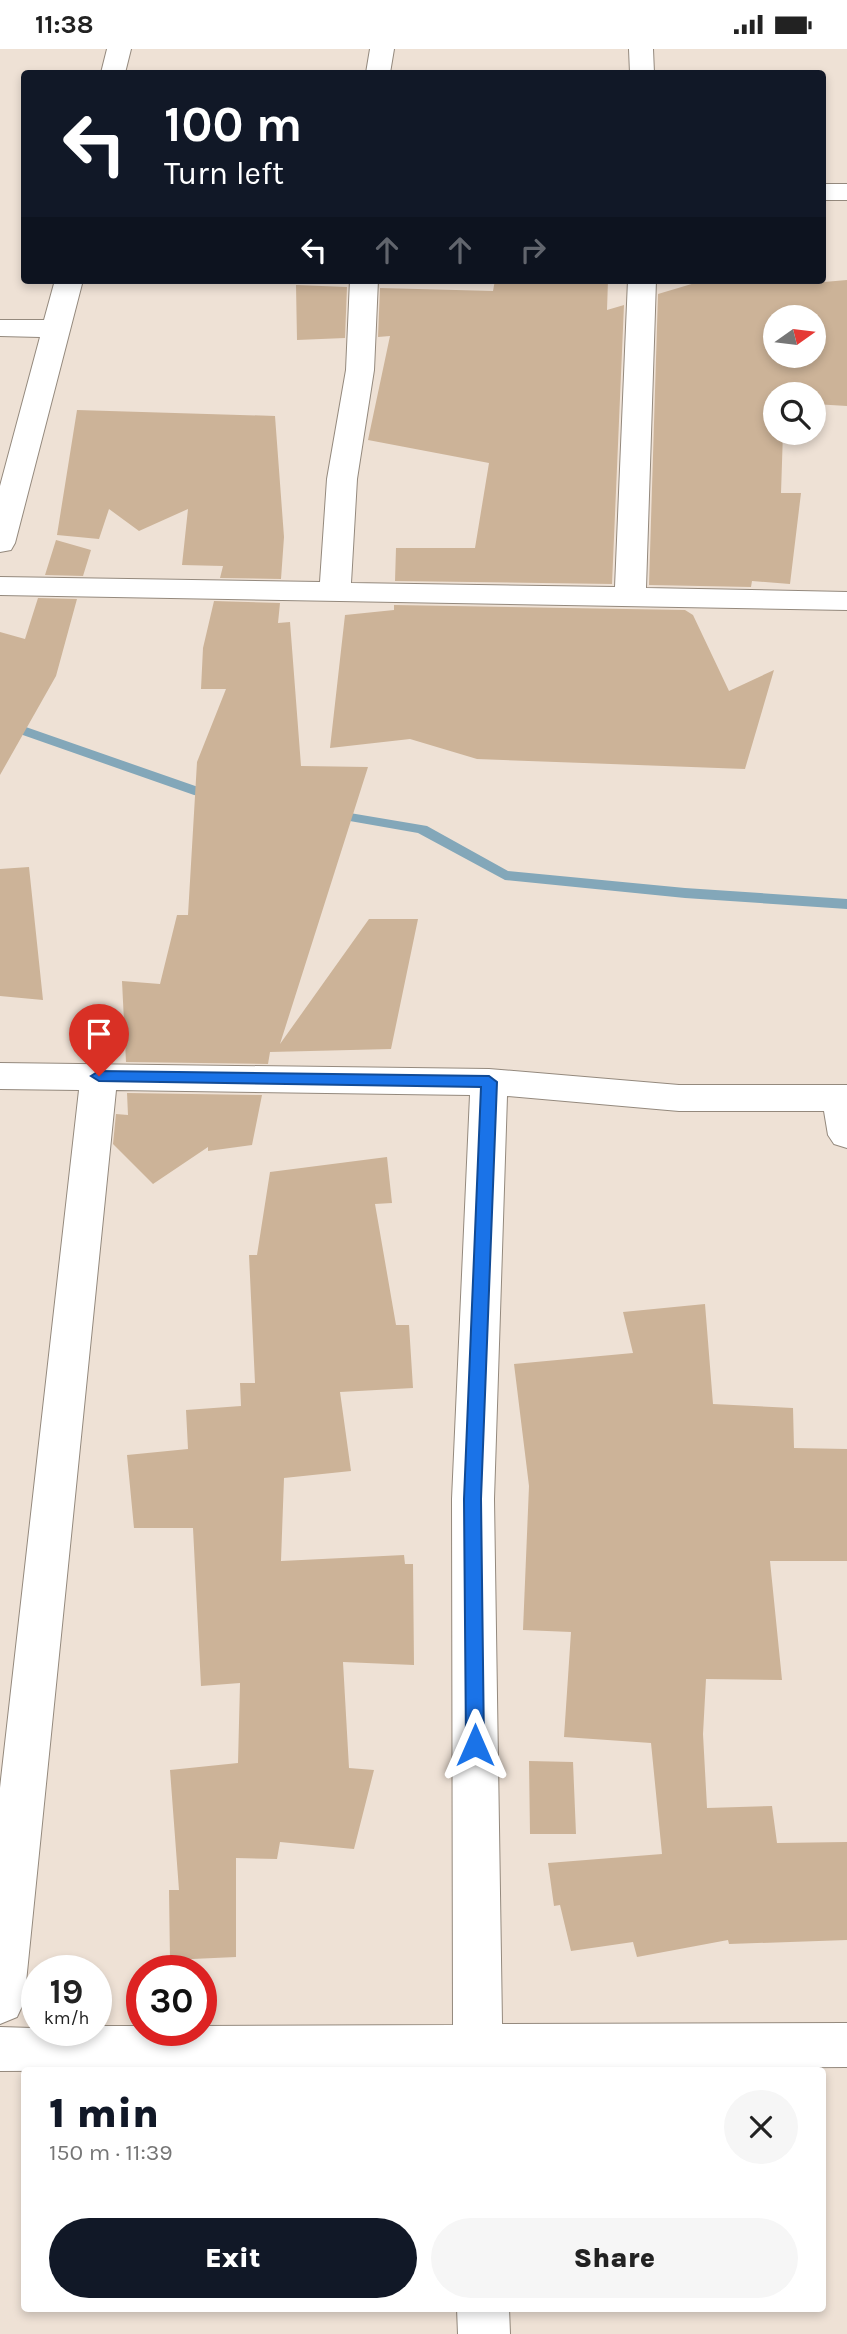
<!DOCTYPE html>
<html lang="en">
<head>
<meta charset="utf-8">
<style>
	body { margin:0; font-family:Karla,sans-serif; background:#f6f6f6; color:#222; height:100vh; display:flex; flex-direction:column; font-size:26px; white-space:nowrap }
	* { box-sizing:border-box; margin:0 }
	p { font-size:23px; color:#767676 }
	.icon { flex:none; width:38px; height:38px; fill:none; stroke:currentColor; stroke-width:2; stroke-linecap:round; stroke-linejoin:round }
	.map { position:relative; flex:1; overflow:hidden }
	.side { position:absolute; left:21px; top:2018px; width:805px; height:245px; display:flex; flex-direction:column; background:#fff; border-radius:7px; box-shadow:0 4px 10px #0003 }
	.side>* { flex:none }
	.guide { position:absolute; left:21px; top:21px; width:805px; height:214px; border-radius:7px; box-shadow:0 4px 10px #0003; background:#111827; color:#fff; overflow:hidden }
	.needle { width:46px; rotate:76deg }
	.fabs { position:absolute; left:763px; top:256px; display:grid; gap:14px }
	.fabs a { display:grid; place-items:center; width:63px; height:63px; border-radius:50%; background:#fff; box-shadow:0 4px 10px #0003; font-size:35px }
	.speed { position:absolute; left:21px; top:1906px; display:flex; gap:14px; font-size:35px; font-weight:700; text-align:center }
	.speed>* { display:grid; place-content:center; width:91px; height:91px; border-radius:50%; background:#fff; box-shadow:0 4px 10px #0003; line-height:1 }
	.speed small { font-size:18px; font-weight:400 }
	.speed .limit { border:10px solid #d22; background:#fff; color:#111 }
	.pin { position:absolute; display:grid; place-items:center; width:60px; height:60px; color:#fff; margin:-72px -30px; border-radius:50% 50% 50% 0; rotate:-45deg; box-shadow:0 0 7px #0007 }
	.pin .icon { rotate:45deg }
	.me { position:absolute; width:77px; margin:-38px; rotate:0deg; stroke-linejoin:round; filter:drop-shadow(0 0 5px #0008) }
	.turn { display:flex; align-items:center; gap:24px; height:147px; padding:0 28px; font-size:32px }
	.turn .icon { width:91px; height:91px; stroke-width:2.5 }
	.turn b { display:block; font-size:49px; line-height:60px }
	.lanes { display:flex; align-items:center; height:66px; padding:0 28px; background:#0003; justify-content:center; gap:35px; direction:ltr }
	.lanes .off { opacity:.35 }
	.round { display:grid; place-items:center; flex:none; width:74px; height:74px; border-radius:37px; background:#f6f6f6 }
	.overview { display:flex; align-items:center; justify-content:space-between; height:119px; padding:0 28px }
	h1 { font-size:42px; font-weight:800; line-height:52px; color:#111827 }
	.cta { display:flex; gap:14px; margin-top:auto; padding:14px 28px }
	.cta a { flex:1; height:80px; border-radius:42px; background:#111827; color:#fff; font-size:28px; font-weight:800; line-height:80px; text-align:center }
	.cta a+a { background:#f6f6f6; color:#222 }
	.status { display:flex; justify-content:space-between; align-items:center; height:49px; padding:0 35px; background:#fff; direction:ltr }
	.status svg { height:19px; fill:currentColor }
	.map>svg:first-child { display:block }
	.lines { fill:none; stroke-linecap:round; stroke-linejoin:round }
	.stream { fill:#83a7b9; fill-rule:evenodd }
	.building { fill:#ccb398; fill-rule:evenodd }
	.minor-casing { stroke:#94897d; stroke-width:2 }
	.minor { fill:#fff; fill-rule:evenodd }
	.route { fill:#1a73e8; stroke:#114b97; stroke-width:2 }
</style>
</head>
<body>
<div class="status"><b>11:38</b><svg viewBox="0 0 49 12"><path d="M0 12V9h3v3zM5 12V6h3v6zM10 12V3h3v9zM15 12V0h3v12zM26 1h20v11H26zM47 4h2v5h-2z"/></svg></div>
<div class="map">
<svg width="847" height="2285" viewBox="0 0 847 2285">
	<rect width="100%" height="100%" fill="#eee1d5"/>
	<g class="lines">
		<path class="stream" d="M0,669L201,739L222,742L224,745L217,749L194,746L0,678Z
			M332,761L427,777L508,822L685,839L847,850V860L685,849L505,831L418,784L327,768L325,765Z"/>
	</g>
	<path class="building" d="M495,231H608L607,261L624,256L612,535L395,532L396,499H475L489,414L368,391L390,287L378,288L380,239L493,242Z
		M705,231H825L824,233L847,231V357L814,355V345H775V383H783L781,444H801L790,535L752,532L751,538L649,536L658,245ZM775,268H814V306H775Z
		M296,236L347,238L345,289L297,291Z
		M77,361L275,367L284,488L281,530L220,529L223,517L182,516L188,460L139,482L109,460L99,490L57,486Z
		M56,491L91,501L83,527L45,526Z
		M38,549L77,550L56,627L0,726V583L25,590Z
		M214,552L280,554L278,574L290,573L301,717L368,718L280,995L369,870H418L391,1000L270,1003L268,1015L126,1013L122,932L160,935L177,866H188L197,713L226,640H201L203,599Z
		M394,556L685,561L693,566L729,642L774,621L745,720L477,710L410,690L330,699L345,566L394,561Z
		M29,818L43,951L0,947V820Z
		M127,1044L262,1046L252,1096L208,1102V1098L153,1135L113,1095L116,1065L128,1066Z
		M387,1108L392,1154L375,1155L396,1276H409L413,1339L340,1343L351,1422L284,1429L281,1512L404,1506L405,1515H413L414,1616L343,1613L349,1719L374,1721L354,1800L280,1793L277,1810L236,1809V1908L170,1911L169,1841H179L170,1721L238,1714L240,1634L201,1637L193,1479H134L127,1406L188,1400L186,1361L241,1357L240,1334H255L249,1206H257L270,1123Z
		M705,1255L713,1355L793,1359L794,1399L847,1400V1512H770L782,1631L706,1630L703,1685L707,1759L772,1757L777,1794L847,1793V1891L729,1895L728,1891L637,1908L633,1893L571,1902L560,1856L554,1857L548,1814L662,1805L651,1694L564,1688L571,1583L523,1581L529,1437L514,1315L633,1304L623,1263Z
		M529,1712L573,1713L576,1785H530Z"/>
	<g class="lines">
		<g class="minor-casing">
			<path id="minor" d="M107,0H131L125,24H101Z
				M370,0H394L390,24H366Z
				M629,0H653L654,24H630Z
				M822,135H847V151H822Z
				M55,231H83L15,494L11,501L0,503V437L40,288L0,287V271H44Z
				M350,231H378L374,321L357,430L351,534L615,538L628,231H656L646,539L847,543V561L0,546V528L320,533L327,430L346,321Z
				M0,1014L489,1020L679,1036H847V1099L834,1095L828,1086L824,1062H679L507,1047L494,1450L502,1975L847,1974V2018L0,2022V1978L96,1981V1977H142V1981H201V1977L453,1976L452,1450L470,1046L116,1041L24,1953L17,1968L0,1975V1739L79,1041L0,1040Z
				M457,2259H509L510,2285H458Z"/>
		</g>
		<use href="#minor" class="minor"/>
	</g>
	<path class="route" d="M99,1022L489,1027L497,1033L481,1450L484,1696L482,1702L475,1704L468,1702L466,1696L464,1450L481,1038L99,1032L91,1027Z"/>
</svg>
<div class="fabs">
<a><svg class="needle" viewBox="-14 -14 28 28"><path d="M0-13l5 13h-10z" fill="#e53935"/><path d="M0 13l5-13h-10z" fill="#767676"/></svg></a>
<a><svg class="icon" aria-label="search" viewBox="0 0 24 24"><circle cx="10" cy="10" r="6"/><path d="M15 15l6 6"/></svg></a>
</div>
<div class="speed"><div>19<small>km/h</small></div><div class="limit">30</div></div>
<div class="pin" style="left:99px;top:1027px;background:#d93025"><svg class="icon" aria-label="arrive" viewBox="0 0 24 24"><path d="M6 21V4h12l-3 4 3 4H6"/></svg></div>
<svg class="me" style="left:475px;top:1696px" viewBox="-20 -20 40 40"><path d="M0-17L14 15 0 8-14 15z" fill="#1a73e8" stroke="#fff" stroke-width="4"/></svg>
<div class="guide">
<div class="turn"><svg class="icon" aria-label="left" viewBox="0 0 24 24"><path d="M17 20v-9H6M10 6l-5 5 5 5"/></svg><div><b>100 m</b>Turn left</div></div>
<div class="lanes"><svg class="icon" aria-label="left" viewBox="0 0 24 24"><path d="M17 20v-9H6M10 6l-5 5 5 5"/></svg><svg class="icon off" aria-label="ahead" viewBox="0 0 24 24"><path d="M12 20V5M6 11l6-6 6 6"/></svg><svg class="icon off" aria-label="ahead" viewBox="0 0 24 24"><path d="M12 20V5M6 11l6-6 6 6"/></svg><svg class="icon off" aria-label="right" viewBox="0 0 24 24"><path d="M7 20v-9h11M14 6l5 5-5 5"/></svg></div>
</div>
<section class="side">
<div class="overview"><div><h1>1 min</h1><p>150 m · 11:39</p></div><a class="round"><svg class="icon" aria-label="close" viewBox="0 0 24 24"><path d="M6 6l12 12M18 6L6 18"/></svg></a></div>
<div class="cta"><a>Exit</a><a>Share</a></div>
</section>
</div>
</body>
</html>
